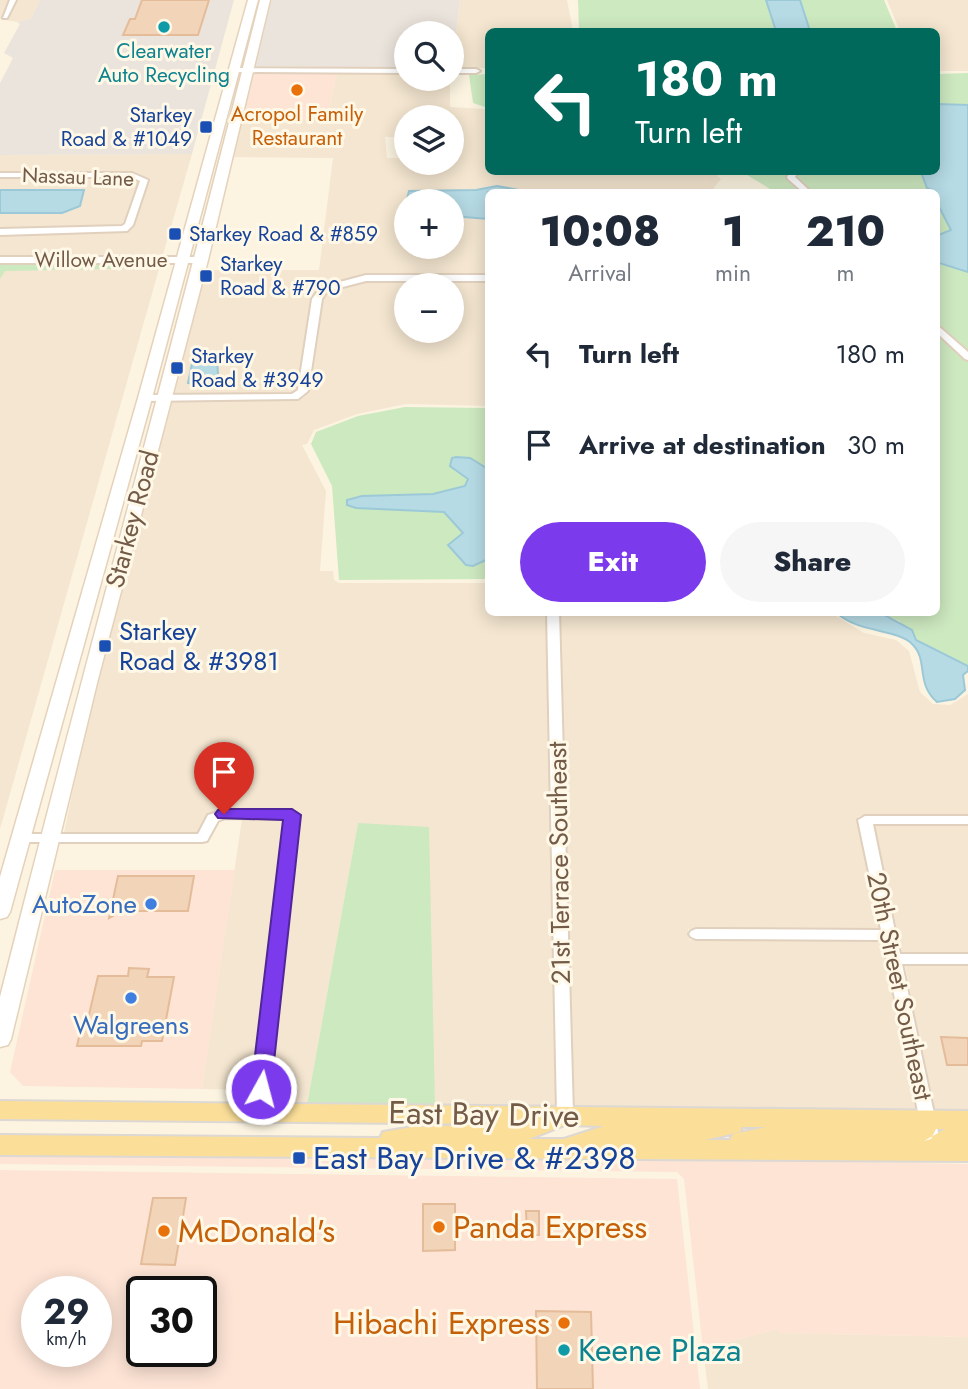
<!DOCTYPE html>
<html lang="en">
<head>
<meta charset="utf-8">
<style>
	body { margin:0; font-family:Jost,sans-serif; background:#f6f6f7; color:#1f2937; height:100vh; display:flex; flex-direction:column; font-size:26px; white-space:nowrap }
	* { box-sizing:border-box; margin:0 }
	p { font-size:23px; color:#747a83 }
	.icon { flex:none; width:38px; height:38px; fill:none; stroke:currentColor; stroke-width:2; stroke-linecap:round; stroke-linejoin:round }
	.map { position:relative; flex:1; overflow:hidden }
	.side { position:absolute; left:485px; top:189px; width:455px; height:427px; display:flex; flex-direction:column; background:#fff; border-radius:10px; box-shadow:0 4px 18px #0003 }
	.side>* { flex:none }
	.banner { position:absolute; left:485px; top:28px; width:455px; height:147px; border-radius:10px; box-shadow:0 4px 18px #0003; background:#00695c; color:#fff; overflow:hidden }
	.controls { position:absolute; left:394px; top:21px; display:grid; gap:14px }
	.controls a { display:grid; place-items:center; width:70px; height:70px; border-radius:50%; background:#fff; box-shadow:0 4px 18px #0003; font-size:35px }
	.speed { position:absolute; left:21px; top:1276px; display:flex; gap:14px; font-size:35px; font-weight:700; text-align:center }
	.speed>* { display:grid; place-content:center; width:91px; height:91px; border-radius:50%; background:#fff; box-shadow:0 4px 18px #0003; line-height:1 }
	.speed small { font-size:18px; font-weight:400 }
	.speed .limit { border:4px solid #111; border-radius:10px; background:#fff; color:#111 }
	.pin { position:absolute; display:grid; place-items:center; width:60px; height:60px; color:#fff; margin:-72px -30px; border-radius:50% 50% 50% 0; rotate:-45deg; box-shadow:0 0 7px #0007 }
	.pin .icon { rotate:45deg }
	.me { position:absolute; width:77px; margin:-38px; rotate:7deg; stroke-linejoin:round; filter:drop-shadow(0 0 5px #0008) }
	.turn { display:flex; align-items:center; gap:24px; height:147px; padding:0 35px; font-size:32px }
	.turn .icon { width:91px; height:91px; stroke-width:2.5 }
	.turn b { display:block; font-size:49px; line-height:60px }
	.eta { display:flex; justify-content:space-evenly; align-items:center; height:119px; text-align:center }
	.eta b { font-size:42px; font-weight:800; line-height:49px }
	.action { display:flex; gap:14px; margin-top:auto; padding:14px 35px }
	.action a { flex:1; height:80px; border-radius:42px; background:#7c3aed; color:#fff; font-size:28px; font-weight:800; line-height:80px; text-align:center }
	.action a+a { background:#f6f6f7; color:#1f2937 }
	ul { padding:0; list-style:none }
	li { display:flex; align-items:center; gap:21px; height:91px; padding:0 35px }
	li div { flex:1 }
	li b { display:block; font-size:26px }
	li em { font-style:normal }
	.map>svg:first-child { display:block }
	.residential { fill:#f4e6d0; fill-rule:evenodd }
	.commercial { fill:#fde4d5; fill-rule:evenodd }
	.industrial { fill:#ebe4dc }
	.green { fill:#cde9c0 }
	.water { fill:#b6dbe5; stroke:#9cc9d7; stroke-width:2 }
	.building { fill:#f2d4b9; stroke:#e4bc99; stroke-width:2 }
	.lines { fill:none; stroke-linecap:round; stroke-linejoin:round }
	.minor-casing { stroke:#e0d0bd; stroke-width:4 }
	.secondary-casing { stroke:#e5d2bb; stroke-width:3 }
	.primary-casing { stroke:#ddd8d3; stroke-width:4 }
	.minor { fill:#fff; fill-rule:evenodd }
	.secondary { fill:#fff; fill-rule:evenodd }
	.primary { fill:#fbdf99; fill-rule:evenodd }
	.route { fill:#7c3aed; stroke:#51269a; stroke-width:2 }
	.culture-dot { fill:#0f9aa8; stroke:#fff8e7; stroke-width:2.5 }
	.food-dot { fill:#e8710a; stroke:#fff8e7; stroke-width:2.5 }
	.transit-dot { fill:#1a4fb4; stroke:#fff8e7; stroke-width:2.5 }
	.shop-dot { fill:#3f7fe0; stroke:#fff8e7; stroke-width:2.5 }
	.labels { text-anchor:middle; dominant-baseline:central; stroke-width:6; stroke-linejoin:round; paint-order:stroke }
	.far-culture-label { font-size:21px; fill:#0d838f; stroke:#fff8e7 }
	.far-food-label { font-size:21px; fill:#c56008; stroke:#fff8e7 }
	.far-transit-label { font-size:21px; fill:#164399; stroke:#fff8e7; text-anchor:start }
	.far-street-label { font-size:21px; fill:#735b48; stroke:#fff8e7 }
	.street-label { font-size:26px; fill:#735b48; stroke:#fff8e7 }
	.transit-label { font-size:26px; fill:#164399; stroke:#fff8e7; text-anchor:start }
	.shop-label { font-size:26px; fill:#366cbe; stroke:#fff8e7; text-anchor:end }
	.near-street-label { font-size:32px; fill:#735b48; stroke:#fff8e7 }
	.near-transit-label { font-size:32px; fill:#164399; stroke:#fff8e7; text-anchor:start }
	.near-food-label { font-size:32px; fill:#c56008; stroke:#fff8e7; text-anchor:start }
	.near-culture-label { font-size:32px; fill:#0d838f; stroke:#fff8e7; text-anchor:start }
</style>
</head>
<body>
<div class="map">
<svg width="968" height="1389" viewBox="0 0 968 1389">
	<rect width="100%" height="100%" fill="#fcf4e1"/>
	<path class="residential" d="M0,0H40L31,19L17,22L0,19Z
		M460,0H567L573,31L488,32V68H452Z
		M887,0H968V71H936V32L900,31Z
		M337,72L406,73V79H450V107L484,109L488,112V172H713L721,179L711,192L410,191L406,201V247H452V216L488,219V276L392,275L340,280L319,288L312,299L297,390L291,394L170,395L204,270H319L333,158L231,157L241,119L327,120ZM406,117H452V163H406V158H387L385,137H406Z
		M192,154L162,258H0V213H62L84,191L0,190V155Z
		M0,262H161L0,829Z
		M366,280L488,281V406L406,404L357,414L314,430L307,444L302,445L326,491L320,571H333L334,580L339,583H488V612L546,613L557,1108L435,1106L358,823L307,1105H267L299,815L293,810L225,809L206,817L198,833H64L95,683L169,400L298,399L308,391L321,300L328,290ZM406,285H452V331H406Z
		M558,613H831L864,633L896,640L909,651L920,692L933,704L950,705L968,694V815L858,816L882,930L688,929L689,940L885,941L918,1113L573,1108Z
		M242,819L285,820L253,1090L202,1089Z
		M874,825H968V953H902Z
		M905,965H968V1113H934Z
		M777,1329L779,1333L968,1337V1389H708L703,1349Z"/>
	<path class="commercial" d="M252,72H337L327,120L241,119Z
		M55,870H235L202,1089L23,1086L10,1072Z
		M0,1152L566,1156L968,1164V1337L778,1333L777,1329L703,1349L684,1179L677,1172L0,1164Z
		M0,1170L677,1179L700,1389H0ZM37,1292H96V1351H37ZM142,1292H201V1351H142Z"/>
	<path class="industrial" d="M40,0H234L192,154L0,155V83L13,58L4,53L20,24L17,22L31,19Z
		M269,0H460L452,67V33H406V68L253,66Z"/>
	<path class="green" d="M578,0H884L897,31H579Z
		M968,73V666L916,639L899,621L881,613L936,612V192H775L742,172H936V74Z
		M488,74V108L473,103L469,75Z
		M160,264L159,268L5,271L0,279V265Z
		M405,407L488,408V579L339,580L332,486L311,444L316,432L358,416Z
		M358,823L429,827L435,1106L307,1105Z"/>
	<path class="water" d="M766,0H800L810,31H776Z
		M936,104L968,105V272L936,262V236L951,230L936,201V192L927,188L921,172H936Z
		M497,186L530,192H488V219L452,216V201L407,199L409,191L476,190Z
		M0,190H84L80,206L62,213H0Z
		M194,354L217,359L218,375L208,387L188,383Z
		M456,457L470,458L488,469V559L473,566L466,565L448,545L463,533L444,512L356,508L347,505V500L362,496L433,494L465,486L468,479L450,466L452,458Z
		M837,613H881L912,630L916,640L968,666V671L963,675L965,690L955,699L937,702C915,683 929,660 912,644C898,629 858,633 837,613Z"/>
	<path class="building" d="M142,0H209L198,35H123L130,19H135Z
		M118,876H194L188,911H122L109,918Z
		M129,968L149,969L147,977H174L162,1041H142L141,1046H77L83,1019H88L98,976H128Z
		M941,1037L968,1038V1065H947Z
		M153,1198H186L175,1265L141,1264Z
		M423,1204H455V1250L423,1251Z
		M526,1211H539V1235H527Z
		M536,1311L591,1312L593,1389H537Z"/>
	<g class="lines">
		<g class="minor-casing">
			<path id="minor" d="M10,0H16L7,18H3Z
				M231,68L406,69V73L234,72L230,70Z
				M452,69H476L480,71L476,73H452Z
				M790,172H798L795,177L811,192H803L788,179L787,177Z
				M0,173H132L148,180L133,225L127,231L0,235V229L122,226L125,224L140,181L131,177H0Z
				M0,257H202L206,260L202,263H0Z
				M366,275H488V281H366L327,291L322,299L308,391L298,399L145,401L140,398L145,395L292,394L298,390L312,299L321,287Z
				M936,324L968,352V360L965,359L936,332Z
				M547,612H559L573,1114L570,1118L565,1120L560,1118L557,1114Z
				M224,810L292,811L299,815L266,1112L263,1116L258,1118L253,1116L250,1112L285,819L225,818L218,821L207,841L202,842H21L14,838L21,834H198L208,815Z
				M865,816H968V824H873L895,931L898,935L897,938L900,954H968V964H902L942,1151L940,1155L934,1157L928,1155L926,1151L883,940L696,939L691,937L689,934L691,931L696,929L881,930L858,820Z"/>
		</g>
		<g class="secondary-casing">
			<path id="secondary" d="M248,0H258L152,398L10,912L7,917L0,919V877L138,398Z
				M260,0H270L208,260L97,683L11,1039L8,1045L0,1047V997C84,664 177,333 260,0Z"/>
		</g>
		<g class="primary-casing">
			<path id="primary" d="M0,1101L968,1111V1161L0,1155V1135L380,1138L383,1132L412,1127L501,1124L0,1119ZM565,1125L604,1126L564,1139H529ZM742,1127H766L733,1134L730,1140H705L740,1132ZM936,1129H945L924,1141L931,1139Z"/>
		</g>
		<use href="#minor" class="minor"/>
		<use href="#secondary" class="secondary"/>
		<use href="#primary" class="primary"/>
	</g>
	<path class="route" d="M224,809H292L301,815L271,1089L268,1094H254L251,1089L283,820L218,818L215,814L218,810Z"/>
	<g class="culture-dot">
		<circle cx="164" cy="27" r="7"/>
		<circle cx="564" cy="1350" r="7"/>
	</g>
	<g class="food-dot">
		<circle cx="297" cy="90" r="7"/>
		<circle cx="439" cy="1227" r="7"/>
		<circle cx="164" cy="1231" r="7"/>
		<circle cx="564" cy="1323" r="7"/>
	</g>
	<g class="transit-dot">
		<rect x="199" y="120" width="14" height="14" rx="3.5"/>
		<rect x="168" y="227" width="14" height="14" rx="3.5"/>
		<rect x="199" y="269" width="14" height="14" rx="3.5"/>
		<rect x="170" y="361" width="14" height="14" rx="3.5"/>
		<rect x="98" y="639" width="14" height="14" rx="3.5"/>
		<rect x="292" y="1151" width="14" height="14" rx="3.5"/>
	</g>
	<g class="shop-dot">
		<circle cx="151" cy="904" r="7"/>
		<circle cx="131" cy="998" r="7"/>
	</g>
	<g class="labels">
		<g class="far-culture-label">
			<text x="164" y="51">Clearwater<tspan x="164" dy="24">Auto Recycling</tspan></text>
		</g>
		<g class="far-food-label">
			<text x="297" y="114">Acropol Family<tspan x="297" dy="24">Restaurant</tspan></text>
		</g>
		<g class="far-transit-label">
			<text x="192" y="115" text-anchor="end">Starkey<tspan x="192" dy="24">Road &amp; #1049</tspan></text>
			<text x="189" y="234">Starkey Road &amp; #859</text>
			<text x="220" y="264">Starkey<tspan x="220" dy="24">Road &amp; #790</tspan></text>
			<text x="191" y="356">Starkey<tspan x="191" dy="24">Road &amp; #3949</tspan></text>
		</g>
		<g class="far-street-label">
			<text transform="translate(78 177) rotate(2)">Nassau Lane</text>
			<text x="101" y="260">Willow Avenue</text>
		</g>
		<g class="street-label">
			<text transform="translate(132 519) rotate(-75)">Starkey Road</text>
			<text transform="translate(559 863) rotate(-91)">21st Terrace Southeast</text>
			<text transform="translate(900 986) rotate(78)">20th Street Southeast</text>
		</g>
		<g class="transit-label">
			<text x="119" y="631">Starkey<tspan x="119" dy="30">Road &amp; #3981</tspan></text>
		</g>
		<g class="shop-label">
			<text x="137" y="904">AutoZone</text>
			<text x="131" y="1025" text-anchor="middle">Walgreens</text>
		</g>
		<g class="near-street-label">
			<text transform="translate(484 1114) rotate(1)">East Bay Drive</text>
		</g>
		<g class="near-transit-label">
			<text x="313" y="1158">East Bay Drive &amp; #2398</text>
		</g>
		<g class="near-food-label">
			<text x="453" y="1227">Panda Express</text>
			<text x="178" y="1231">McDonald's</text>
			<text x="550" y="1323" text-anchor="end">Hibachi Express</text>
		</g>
		<g class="near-culture-label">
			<text x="578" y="1350">Keene Plaza</text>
		</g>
	</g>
</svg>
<div class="controls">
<a><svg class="icon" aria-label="search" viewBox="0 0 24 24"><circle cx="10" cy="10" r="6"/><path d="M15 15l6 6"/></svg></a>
<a><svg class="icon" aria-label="layers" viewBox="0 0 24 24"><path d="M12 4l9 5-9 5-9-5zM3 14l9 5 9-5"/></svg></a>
<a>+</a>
<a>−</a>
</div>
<div class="speed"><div>29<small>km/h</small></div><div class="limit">30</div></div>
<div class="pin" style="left:224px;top:814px;background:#d93025"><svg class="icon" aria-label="arrive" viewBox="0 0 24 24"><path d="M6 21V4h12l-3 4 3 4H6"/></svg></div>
<svg class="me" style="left:261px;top:1089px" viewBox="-20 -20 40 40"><circle r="17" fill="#7c3aed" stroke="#fff" stroke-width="3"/><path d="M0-11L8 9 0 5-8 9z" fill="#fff"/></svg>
<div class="banner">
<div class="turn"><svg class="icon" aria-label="left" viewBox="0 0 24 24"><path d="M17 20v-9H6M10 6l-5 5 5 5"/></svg><div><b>180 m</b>Turn left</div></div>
</div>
<section class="side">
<div class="eta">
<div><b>10:08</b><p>Arrival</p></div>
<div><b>1</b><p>min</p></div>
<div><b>210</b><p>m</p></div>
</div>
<ul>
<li><svg class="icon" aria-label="left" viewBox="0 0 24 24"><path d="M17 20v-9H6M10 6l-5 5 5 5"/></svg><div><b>Turn left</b></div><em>180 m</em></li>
<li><svg class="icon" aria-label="arrive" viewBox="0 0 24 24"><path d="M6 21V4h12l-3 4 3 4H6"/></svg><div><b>Arrive at destination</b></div><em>30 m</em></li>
</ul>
<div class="action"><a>Exit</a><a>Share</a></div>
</section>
</div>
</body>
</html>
